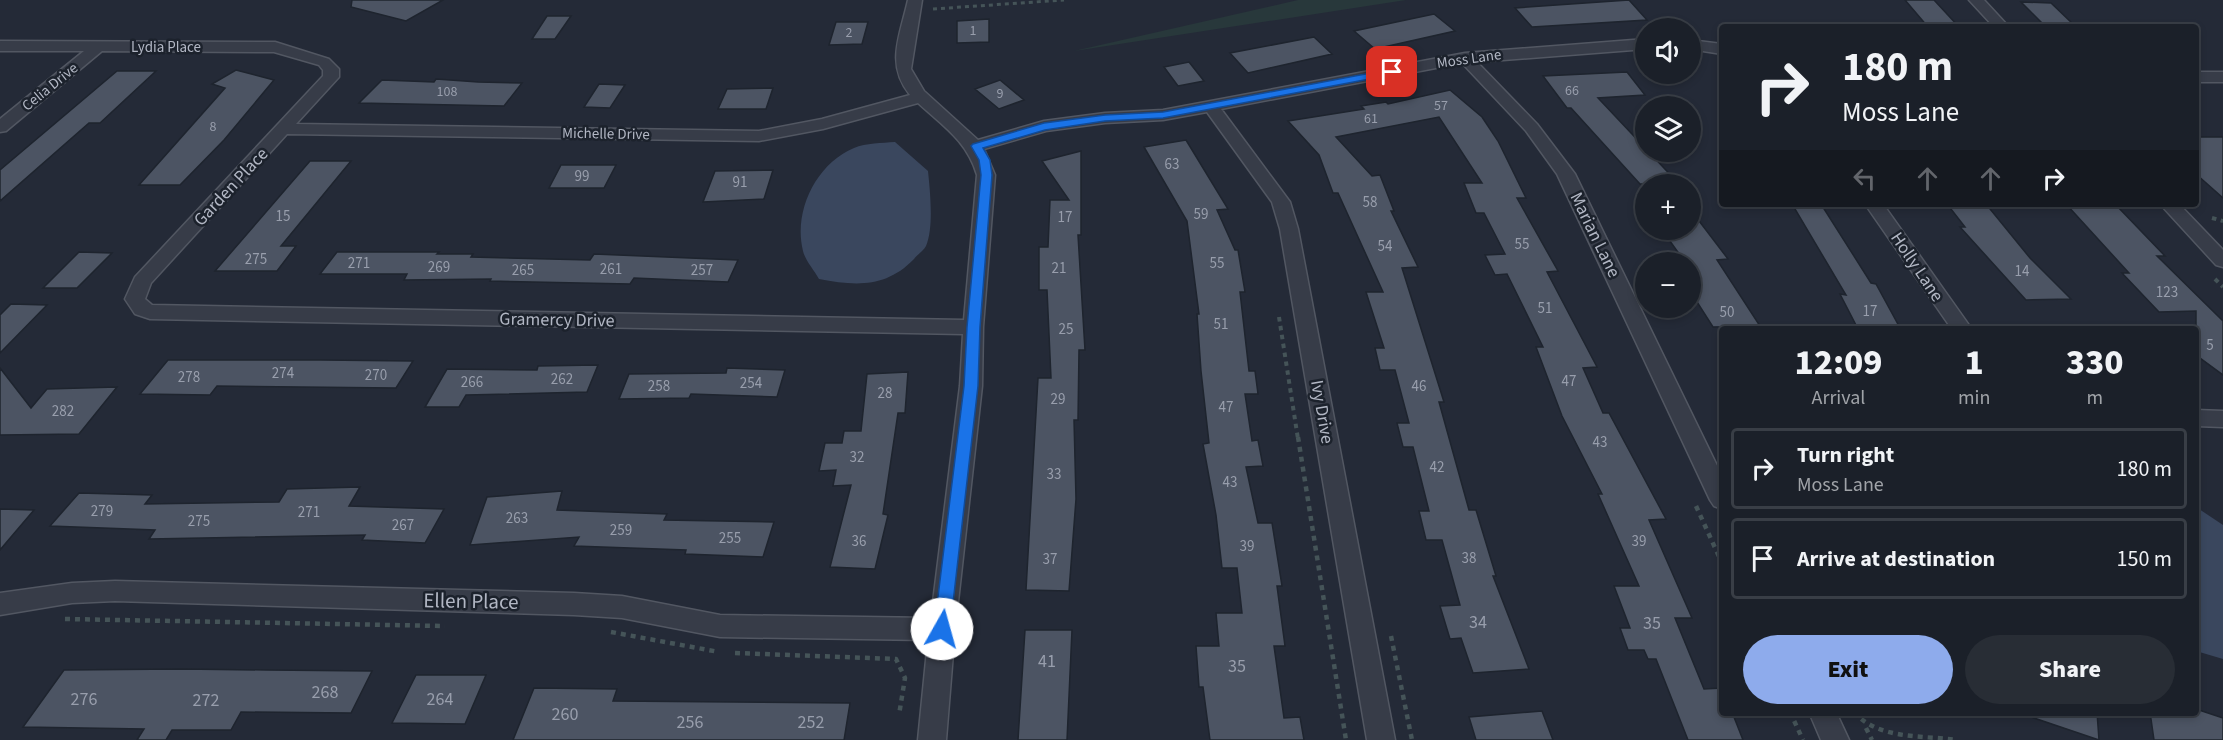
<!DOCTYPE html>
<html lang="en">
<head>
<meta charset="utf-8">
<style>
	body { margin:0; font-family:"Source Sans 3",sans-serif; background:#282d35; color:#f1f3f6; height:100vh; display:flex; flex-direction:column; font-size:22px; white-space:nowrap }
	* { box-sizing:border-box; margin:0 }
	p { font-size:20px; color:#a0a3a8 }
	.icon { flex:none; width:33px; height:33px; fill:none; stroke:currentColor; stroke-width:2; stroke-linecap:round; stroke-linejoin:round }
	.map { position:relative; flex:1; overflow:hidden }
	.side { position:absolute; left:1719px; top:326px; width:480px; height:390px; display:flex; flex-direction:column; background:#1b2029; border-radius:6px; box-shadow:0 3px 9px #0003,0 0 0 2px #393e46 }
	.side>* { flex:none }
	.top-card { position:absolute; left:1719px; top:24px; width:480px; height:183px; border-radius:6px; box-shadow:0 3px 9px #0003,0 0 0 2px #393e46; background:#1b2029; color:#f1f3f6; overflow:hidden }
	.fabs { position:absolute; left:1635px; top:18px; display:grid; gap:12px }
	.fabs a { display:grid; place-items:center; width:66px; height:66px; border-radius:50%; background:#1b2029; box-shadow:0 3px 9px #0003,0 0 0 2px #393e46; font-size:30px }
	.pin { position:absolute; display:grid; place-items:center; width:51px; height:51px; color:#fff; margin:-26px; border-radius:12px; box-shadow:0 3px 9px #0006 }
	.me { position:absolute; width:66px; margin:-33px; rotate:7deg; stroke-linejoin:round; filter:drop-shadow(0 0 4px #0008) }
	.turn { display:flex; align-items:center; gap:21px; height:126px; padding:0 24px; font-size:27px }
	.turn .icon { width:78px; height:78px; stroke-width:2.5 }
	.turn b { display:block; font-size:42px; line-height:51px }
	.lanes { display:flex; align-items:center; height:57px; padding:0 24px; background:#0003; justify-content:center; gap:30px; direction:ltr }
	.lanes .off { opacity:.35 }
	.eta { display:flex; justify-content:space-evenly; align-items:center; height:102px; text-align:center }
	.eta b { font-size:36px; font-weight:800; line-height:42px }
	.cta { display:flex; gap:12px; margin-top:auto; padding:12px 24px }
	.cta a { flex:1; height:69px; border-radius:36px; background:#8eabec; color:#111; font-size:24px; font-weight:800; line-height:69px; text-align:center }
	.cta a+a { background:#282d35; color:#f1f3f6 }
	ul { padding:0; list-style:none }
	li { display:flex; align-items:center; gap:18px; height:81px; margin:0 12px 9px; padding:0 12px; border:3px solid #393e46; border-radius:6px }
	li div { flex:1 }
	li b { display:block; font-size:22px }
	li em { font-style:normal }
	.map>svg:first-child { display:block }
	.green { fill:#28383b }
	.water { fill:#3a475e }
	.building { fill:#4c5463; stroke:#1e242e; stroke-width:1.5 }
	.lines { fill:none; stroke-linecap:round; stroke-linejoin:round }
	.street-casing { stroke:#525762; stroke-width:3 }
	.path-far2 { stroke:#455458; stroke-width:3; stroke-dasharray:4 4; stroke-linecap:butt }
	.path-far1 { stroke:#455458; stroke-width:4; stroke-dasharray:4.5 4.5; stroke-linecap:butt }
	.path { stroke:#455458; stroke-width:4.5; stroke-dasharray:5 5; stroke-linecap:butt }
	.street { fill:#373c48; fill-rule:evenodd }
	.route { fill:#1a73e8; stroke:#114b97; stroke-width:1.5 }
	.labels { text-anchor:middle; dominant-baseline:central; stroke-width:5; stroke-linejoin:round; paint-order:stroke }
	.far-number-label { font-size:14px; fill:#989eac }
	.far-street-label { font-size:15px; fill:#b2b7c4; stroke:#1c222c }
	.number-label { font-size:15px; fill:#989eac }
	.street-label { font-size:18px; fill:#b2b7c4; stroke:#1c222c }
	.near-number-label { font-size:18px; fill:#989eac }
	.near-street-label { font-size:21px; fill:#b2b7c4; stroke:#1c222c }
</style>
</head>
<body>
<div class="map">
<svg width="2223" height="740" viewBox="0 0 2223 740">
	<rect width="100%" height="100%" fill="#242a37"/>
	<path class="green" d="M1298,0H1406L1074,51Z"/>
	<path class="water" d="M895,142L928,171C930,190 934,228 926,246C924,250 917,255 914,259C886,288 856,286 819,279C814,270 805,260 803,251C793,211 816,164 854,148C866,143 882,143 895,142Z
		M2196,507L2223,525V659L2196,651Z"/>
	<path class="building" d="M352,0H443L406,21L351,7Z
		M1629,0L1647,20L1532,27L1515,8Z
		M1905,0H1934L1959,27H1928Z
		M2021,2L2051,3L2075,26L2044,25Z
		M1434,14L1455,31L1375,49L1354,31Z
		M547,16H571L555,39H532Z
		M989,19V42L957,43V21Z
		M836,22H868L862,44L829,45Z
		M1314,37L1332,54L1248,73L1230,53Z
		M1189,62L1204,81L1178,86L1164,67Z
		M236,70L274,80L224,140L180,185H139L225,88L212,84Z
		M117,71H156L100,123H89L0,201V170Z
		M1627,72L1645,95L1598,98L1679,184H1640L1571,108H1567L1543,76Z
		M436,79L478,82L522,83L504,106L359,103L382,80L434,82Z
		M1000,80L1024,100L999,109L975,89Z
		M599,84L625,85L610,108L584,107Z
		M773,88L766,109H718L727,89Z
		M1450,90L1482,117L1498,141L1526,198H1517L1558,271L1547,272L1597,367L1583,368L1603,413H1609L1666,519L1649,520L1692,618H1675L1704,689L1722,688V712H1732L1743,740H1688L1656,659H1648L1644,650H1628L1620,628H1630L1614,586H1639L1598,494H1602L1562,416L1536,347H1543L1507,274L1495,275L1485,255L1505,254L1484,213H1476L1464,183H1482L1439,117L1336,137L1372,176L1380,175L1394,211H1391L1418,267L1402,268L1444,402H1439L1469,510H1476L1496,576H1493L1529,669L1473,673L1461,638L1450,639L1440,606L1460,605L1442,540H1426L1419,511H1429L1413,447H1403L1397,423H1409L1395,370H1380L1375,348H1384L1366,292H1383L1338,193H1333L1319,155L1288,121L1364,109L1361,106L1386,102L1388,104Z
		M2196,137H2223V198L2196,174Z
		M1186,140L1228,209L1217,210L1235,250H1238L1245,292H1240L1249,371H1255L1258,394H1245L1252,441L1258,440L1263,466L1246,467L1258,523H1272L1282,586H1277L1285,646H1274L1284,718L1300,717L1304,740H1210L1203,687H1199L1196,646H1219L1216,613H1242L1237,568H1222L1216,515L1203,444L1209,443L1201,371L1197,314H1199L1187,221L1144,147Z
		M1081,151V235H1078L1085,350H1079L1078,420H1074L1076,499L1069,591L1026,590L1038,378H1051L1047,290H1039V247H1048L1050,200H1069L1042,161Z
		M310,161H351L281,246H296L277,271H215Z
		M561,165H616L604,188H549Z
		M773,170L764,199L703,202L715,171Z
		M1792,204H1821L1871,283L1876,284L1900,328L1857,327L1840,294L1846,295Z
		M1947,204H1986L2030,258L2071,299L2026,300L1960,227H1965Z
		M2066,204H2115L2165,256H2157L2223,321V375L2196,355V311L2159,312L2122,273H2129Z
		M1690,209L1728,259L1717,260L1760,326L1713,327L1690,291V262H1685L1662,230H1690Z
		M79,252L112,253L77,288H43Z
		M337,252H439L437,254H473L471,257L590,260L594,254L738,260L728,282L634,278L630,284L490,281L491,279L404,280L407,274H320Z
		M11,304L47,305L0,353V315Z
		M168,360H321L413,361L396,388L217,386L210,395L140,394Z
		M598,365L587,392L466,395L459,407H425L447,369L537,370L538,366Z
		M0,368L31,408L47,389L117,387L79,434L0,435Z
		M727,368L785,370L777,397L691,394L689,398L619,399L629,374L726,373Z
		M908,372L905,413H898L883,514L888,515L875,569L830,567L851,485L833,486L836,470L819,471L825,443H842L844,431H861L867,374Z
		M360,487L349,506L444,509L425,543L362,540L365,535L149,539L155,530L50,526L79,493L152,495L145,504L279,502L287,489Z
		M562,491L557,510L667,514L664,520L774,522L763,557L685,554L686,550L574,546L579,537L470,545L487,497Z
		M0,509L34,510L0,550Z
		M1025,630H1072L1067,740H1018Z
		M182,669L266,670L372,671L351,713L241,712L231,730H172L166,740H137L144,729L23,727L64,670Z
		M416,675H486L465,724L392,723Z
		M534,688L617,689L613,701L850,703L844,740H513Z
		M2196,709L2223,718V740H2154L2150,712H2196Z
		M1542,711L1553,740H1476L1469,717Z
		M2026,712H2097L2099,740L2025,715Z"/>
	<g class="lines">
		<g class="street-casing">
			<path id="street" d="M908,0H922L911,69L924,91L978,140L1044,121L1105,113L1163,110L1465,53L1646,39V49L1477,62L1537,124L1575,174L1722,476V509L1714,506L1710,500L1557,174L1526,131L1462,63L1221,109L1290,202L1298,229L1395,740H1367L1280,229L1272,202L1207,112L1163,120L1105,123L1046,131L984,149L995,175L983,327L982,386L955,629L946,740H918L928,640L720,637L622,618L574,615L115,601L72,603L0,615V593L72,583L115,581L574,593L622,596L720,615L931,618L960,386L963,334L150,319L135,314L125,299L135,277L323,76V70L319,65L274,52L102,51L6,131L0,132V119L84,51H0V41L275,42L329,59L339,69V77L296,124L759,131L822,119L910,95C885,64 900,36 908,0ZM918,103C943,126 967,141 977,175L964,320L152,305L145,299L151,283L287,134L759,141L823,129Z
				M1969,0H1984L2009,27H1994Z
				M1690,40L1722,44V54L1690,49Z
				M2196,72H2223V82H2196Z
				M1865,204H1883L1971,328H1951Z
				M2160,204H2179L2223,250V267L2216,265Z
				M2196,410L2223,411V427L2196,426Z
				M1809,712H1836L1849,740H1821Z"/>
		</g>
		<path class="path-far2" d="M933,9L1064,0"/>
		<path class="path-far1" d="M2212,218L2223,221
			M2215,279L2223,287
			M1279,317L1298,439"/>
		<path class="path" d="M1298,437L1346,740
			M1696,506L1722,563
			M65,619L445,626
			M611,632L719,652
			M1391,636L1412,740
			M735,653L896,659L905,678L899,715
			M1790,712L1803,740
			M1854,712C1879,740 1921,735 1956,740
			M1866,728L1872,740"/>
		<use href="#street" class="street"/>
	</g>
	<path class="route" d="M1392,69L1398,72L1396,74L1163,118L1105,121L1045,130L983,148L990,160L992,175L980,327L978,386L950,629L948,634H936L934,629L964,386L967,327L981,175L979,160L971,146L973,144L1044,123L1105,115L1163,112Z"/>
	<g class="labels">
		<g class="far-number-label">
			<text x="973" y="31">1</text>
			<text x="849" y="33">2</text>
			<text x="1572" y="91">66</text>
			<text x="447" y="92">108</text>
			<text x="1000" y="94">9</text>
			<text x="1441" y="106">57</text>
			<text x="1371" y="119">61</text>
			<text x="213" y="127">8</text>
		</g>
		<g class="far-street-label">
			<text x="166" y="47">Lydia Place</text>
			<text transform="translate(1469 59) rotate(-8)">Moss Lane</text>
			<text transform="translate(50 87) rotate(-39)">Celia Drive</text>
			<text transform="translate(606 134) rotate(1)">Michelle Drive</text>
		</g>
		<g class="number-label">
			<text x="1172" y="164">63</text>
			<text x="582" y="176">99</text>
			<text x="740" y="182">91</text>
			<text x="1370" y="202">58</text>
			<text x="1201" y="214">59</text>
			<text x="283" y="216">15</text>
			<text x="1065" y="217">17</text>
			<text x="1522" y="244">55</text>
			<text x="1385" y="246">54</text>
			<text x="256" y="259">275</text>
			<text x="359" y="263">271</text>
			<text x="1217" y="263">55</text>
			<text x="439" y="267">269</text>
			<text x="1059" y="268">21</text>
			<text x="611" y="269">261</text>
			<text x="523" y="270">265</text>
			<text x="702" y="270">257</text>
			<text x="2022" y="271">14</text>
			<text x="2167" y="292">123</text>
			<text x="1545" y="308">51</text>
			<text x="1870" y="311">17</text>
			<text x="1727" y="312">50</text>
			<text x="1221" y="324">51</text>
			<text x="1066" y="329">25</text>
			<text x="2210" y="345">5</text>
			<text x="283" y="373">274</text>
			<text x="376" y="375">270</text>
			<text x="189" y="377">278</text>
			<text x="562" y="379">262</text>
			<text x="1569" y="381">47</text>
			<text x="472" y="382">266</text>
			<text x="751" y="383">254</text>
			<text x="659" y="386">258</text>
			<text x="1419" y="386">46</text>
			<text x="885" y="393">28</text>
			<text x="1058" y="399">29</text>
			<text x="1226" y="407">47</text>
			<text x="63" y="411">282</text>
			<text x="1600" y="442">43</text>
			<text x="857" y="457">32</text>
			<text x="1437" y="467">42</text>
			<text x="1054" y="474">33</text>
			<text x="1230" y="482">43</text>
			<text x="102" y="511">279</text>
			<text x="309" y="512">271</text>
			<text x="517" y="518">263</text>
			<text x="199" y="521">275</text>
			<text x="403" y="525">267</text>
			<text x="621" y="530">259</text>
			<text x="730" y="538">255</text>
			<text x="859" y="541">36</text>
			<text x="1639" y="541">39</text>
			<text x="1247" y="546">39</text>
			<text x="1469" y="558">38</text>
			<text x="1050" y="559">37</text>
		</g>
		<g class="street-label">
			<text transform="translate(231 187) rotate(-47)">Garden Place</text>
			<text transform="translate(1595 235) rotate(64)">Marian Lane</text>
			<text transform="translate(1917 267) rotate(56)">Holly Lane</text>
			<text transform="translate(557 320) rotate(1)">Gramercy Drive</text>
			<text transform="translate(1322 412) rotate(80)">Ivy Drive</text>
		</g>
		<g class="near-number-label">
			<text x="1478" y="622">34</text>
			<text x="1652" y="623">35</text>
			<text x="1047" y="661">41</text>
			<text x="1237" y="666">35</text>
			<text x="325" y="692">268</text>
			<text x="84" y="699">276</text>
			<text x="440" y="699">264</text>
			<text x="206" y="700">272</text>
			<text x="565" y="714">260</text>
			<text x="690" y="722">256</text>
			<text x="811" y="722">252</text>
		</g>
		<g class="near-street-label">
			<text transform="translate(471 601) rotate(1)">Ellen Place</text>
		</g>
	</g>
</svg>
<div class="fabs">
<a><svg class="icon" aria-label="sound" viewBox="0 0 24 24"><path d="M4 9h4l5-4v14l-5-4H4zM17 9q2 3 0 6"/></svg></a>
<a><svg class="icon" aria-label="layers" viewBox="0 0 24 24"><path d="M12 4l9 5-9 5-9-5zM3 14l9 5 9-5"/></svg></a>
<a>+</a>
<a>−</a>
</div>
<div class="pin" style="left:1392px;top:72px;background:#d93025"><svg class="icon" aria-label="arrive" viewBox="0 0 24 24"><path d="M6 21V4h12l-3 4 3 4H6"/></svg></div>
<svg class="me" style="left:942px;top:629px" viewBox="-20 -20 40 40"><circle r="19" fill="#fff"/><path d="M0-13L10 11 0 6-10 11z" fill="#1a73e8"/></svg>
<div class="top-card">
<div class="turn"><svg class="icon" aria-label="right" viewBox="0 0 24 24"><path d="M7 20v-9h11M14 6l5 5-5 5"/></svg><div><b>180 m</b>Moss Lane</div></div>
<div class="lanes"><svg class="icon off" aria-label="left" viewBox="0 0 24 24"><path d="M17 20v-9H6M10 6l-5 5 5 5"/></svg><svg class="icon off" aria-label="ahead" viewBox="0 0 24 24"><path d="M12 20V5M6 11l6-6 6 6"/></svg><svg class="icon off" aria-label="ahead" viewBox="0 0 24 24"><path d="M12 20V5M6 11l6-6 6 6"/></svg><svg class="icon" aria-label="right" viewBox="0 0 24 24"><path d="M7 20v-9h11M14 6l5 5-5 5"/></svg></div>
</div>
<section class="side">
<div class="eta">
<div><b>12:09</b><p>Arrival</p></div>
<div><b>1</b><p>min</p></div>
<div><b>330</b><p>m</p></div>
</div>
<ul>
<li><svg class="icon" aria-label="right" viewBox="0 0 24 24"><path d="M7 20v-9h11M14 6l5 5-5 5"/></svg><div><b>Turn right</b><p>Moss Lane</p></div><em>180 m</em></li>
<li><svg class="icon" aria-label="arrive" viewBox="0 0 24 24"><path d="M6 21V4h12l-3 4 3 4H6"/></svg><div><b>Arrive at destination</b></div><em>150 m</em></li>
</ul>
<div class="cta"><a>Exit</a><a>Share</a></div>
</section>
</div>
</body>
</html>
